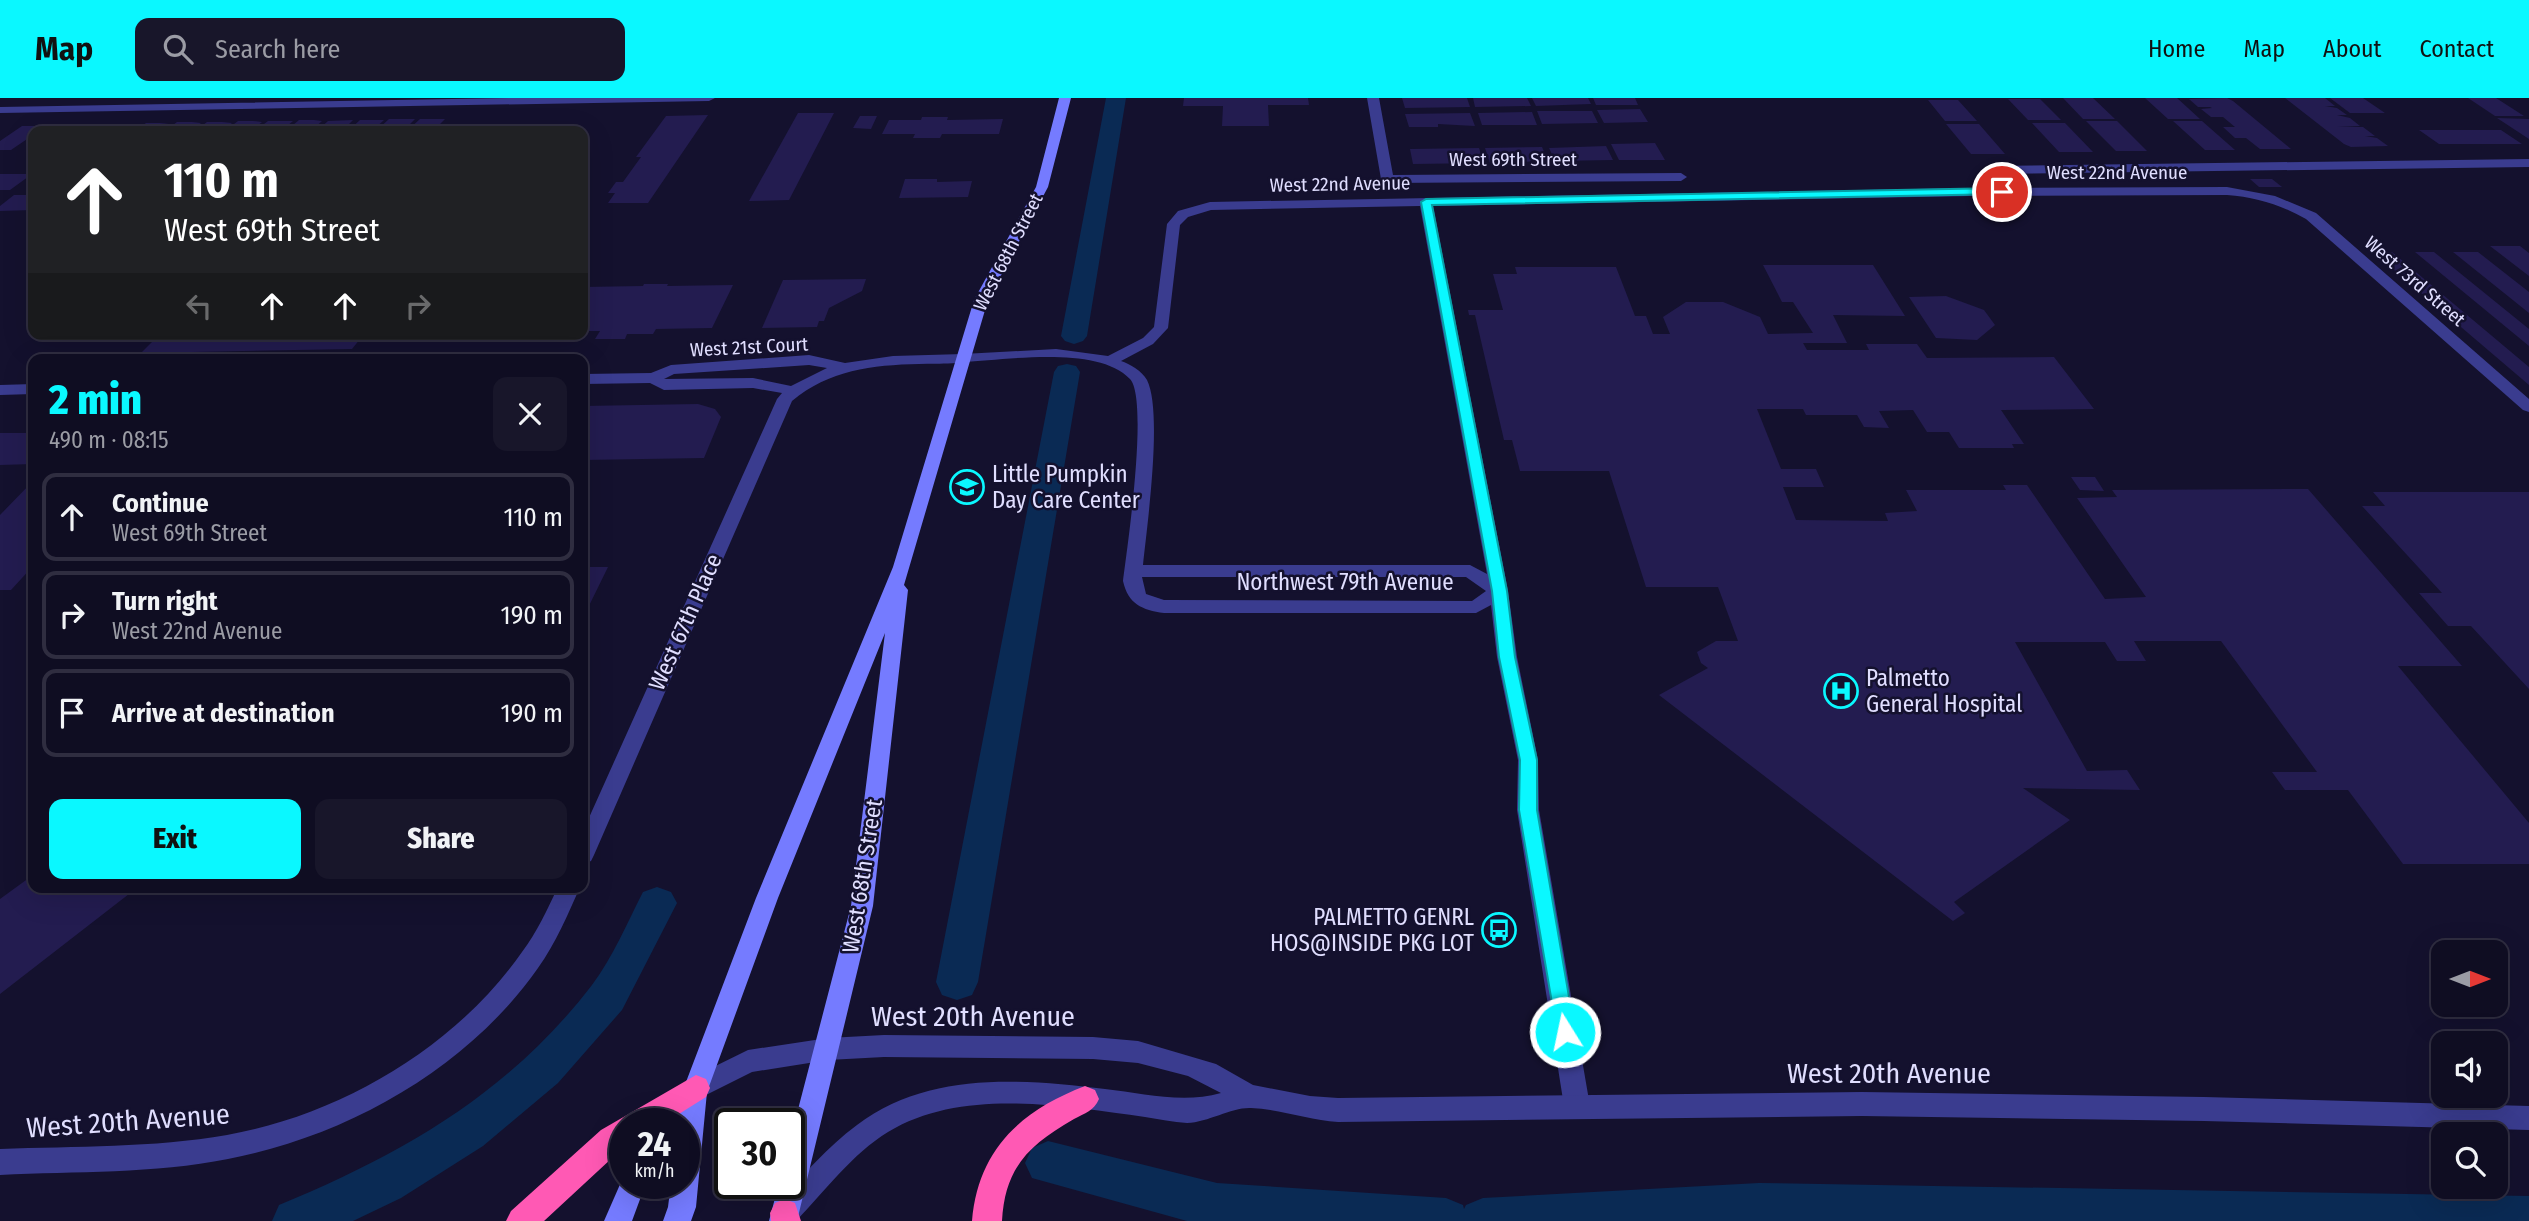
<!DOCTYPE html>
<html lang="en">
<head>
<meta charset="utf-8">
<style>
	body { margin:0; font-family:"Fira Sans Condensed",sans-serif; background:#18162a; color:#f1f3f6; height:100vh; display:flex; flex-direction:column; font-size:26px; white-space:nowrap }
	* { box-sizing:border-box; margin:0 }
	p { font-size:23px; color:#9b9ca5 }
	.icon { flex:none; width:38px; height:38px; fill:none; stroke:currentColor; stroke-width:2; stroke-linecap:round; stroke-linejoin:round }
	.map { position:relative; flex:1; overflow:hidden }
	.side { position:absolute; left:28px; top:256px; width:560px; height:539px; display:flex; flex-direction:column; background:#0f0d22; border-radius:14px; box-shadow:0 7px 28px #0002,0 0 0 2px #2f2d40 }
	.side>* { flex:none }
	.banner { position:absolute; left:28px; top:28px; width:560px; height:214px; border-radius:14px; box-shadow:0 7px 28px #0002,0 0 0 2px #2f2d40; background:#202124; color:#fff; overflow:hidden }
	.needle { width:46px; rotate:90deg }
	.tools { position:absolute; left:2431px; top:842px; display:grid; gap:14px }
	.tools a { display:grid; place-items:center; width:77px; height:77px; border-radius:14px; background:#0f0d22; box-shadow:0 7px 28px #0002,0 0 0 2px #2f2d40; font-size:35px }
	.speed { position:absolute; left:609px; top:1010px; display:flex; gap:14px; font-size:35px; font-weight:700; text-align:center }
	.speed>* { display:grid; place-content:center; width:91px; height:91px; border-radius:50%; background:#0f0d22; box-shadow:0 7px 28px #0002,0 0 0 2px #2f2d40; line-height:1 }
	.speed small { font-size:18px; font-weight:400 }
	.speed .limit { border:4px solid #111; border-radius:10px; background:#fff; color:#111 }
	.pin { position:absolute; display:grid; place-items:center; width:60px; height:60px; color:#fff; margin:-30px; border:4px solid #fff; border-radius:50%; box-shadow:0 2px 7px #0007 }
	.me { position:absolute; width:77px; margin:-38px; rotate:350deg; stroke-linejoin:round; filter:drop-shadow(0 0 5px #0008) }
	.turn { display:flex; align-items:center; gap:24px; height:147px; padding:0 21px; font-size:32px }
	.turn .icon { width:91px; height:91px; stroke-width:2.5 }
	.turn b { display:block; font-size:49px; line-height:60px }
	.lanes { display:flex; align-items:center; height:66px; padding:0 21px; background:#0003; justify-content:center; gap:35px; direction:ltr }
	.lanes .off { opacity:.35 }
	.round { display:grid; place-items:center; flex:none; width:74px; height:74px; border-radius:14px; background:#18162a }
	.head { display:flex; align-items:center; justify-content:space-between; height:119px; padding:0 21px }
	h1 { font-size:42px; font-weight:800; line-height:52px; color:#0af8ff }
	.primary-button { display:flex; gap:14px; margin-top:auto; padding:14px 21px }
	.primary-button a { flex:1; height:80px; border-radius:14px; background:#0af8ff; color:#111; font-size:28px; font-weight:800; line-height:80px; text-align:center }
	.primary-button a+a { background:#18162a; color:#f1f3f6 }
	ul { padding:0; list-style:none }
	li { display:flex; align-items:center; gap:21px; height:88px; margin:0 14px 10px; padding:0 7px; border:4px solid #2f2d40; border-radius:14px }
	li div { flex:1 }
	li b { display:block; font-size:26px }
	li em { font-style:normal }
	header { display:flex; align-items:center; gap:42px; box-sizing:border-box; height:98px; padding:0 35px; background:#0af8ff; color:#111 }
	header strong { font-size:33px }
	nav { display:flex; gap:38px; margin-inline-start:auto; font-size:24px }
	.search { width:490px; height:63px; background:#18162a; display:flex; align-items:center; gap:18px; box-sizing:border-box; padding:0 24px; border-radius:14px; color:#9b9ca5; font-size:26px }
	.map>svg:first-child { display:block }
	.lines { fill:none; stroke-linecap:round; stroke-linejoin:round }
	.canal { fill:#0a2a54; fill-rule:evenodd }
	.building { fill:#231c50 }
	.minor { fill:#3a3c8f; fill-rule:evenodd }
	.tertiary { fill:#3a3c8f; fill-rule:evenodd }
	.secondary { fill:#757bff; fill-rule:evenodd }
	.motorway { fill:#ff59b4; fill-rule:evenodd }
	.route { fill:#0af8ff; stroke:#06a1a6; stroke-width:2 }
	.labels { text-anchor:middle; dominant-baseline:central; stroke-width:5; stroke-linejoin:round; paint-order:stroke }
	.far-street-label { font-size:19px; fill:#e0deff; stroke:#14112e }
	.poi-label { font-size:23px; fill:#e0deff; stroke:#14112e; text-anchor:start }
	.street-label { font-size:23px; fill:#e0deff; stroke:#14112e }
	.near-street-label { font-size:28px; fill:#e0deff; stroke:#14112e }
</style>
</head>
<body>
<header>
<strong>Map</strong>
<div class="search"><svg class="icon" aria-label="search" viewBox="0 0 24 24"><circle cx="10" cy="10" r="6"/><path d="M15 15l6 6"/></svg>Search here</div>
<nav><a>Home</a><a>Map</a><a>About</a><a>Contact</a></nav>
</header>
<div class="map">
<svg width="2529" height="1123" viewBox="0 0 2529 1123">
	<rect width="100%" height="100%" fill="#14112e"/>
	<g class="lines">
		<path class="canal" d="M1106,0H1126L1087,238L1083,243L1074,246L1065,243L1061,238Z
			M1067,266L1076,268L1080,274L978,884L972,897L957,902L942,897L936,884L1054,274L1058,268Z
			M657,789L671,794L677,805L622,912L558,985L483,1048L401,1100L353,1123H272L279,1107C403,1056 509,995 592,887C613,859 627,825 643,794Z
			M1048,1043L1217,1085L1446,1100L1463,1107L1464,1111L1466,1107L1483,1100L1759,1085L2529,1098V1123H1187L1032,1080L1025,1065L1032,1050Z"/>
	</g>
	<path class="building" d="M1184,0H1308L1309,7H1268L1269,28H1222L1223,8H1183Z
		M1402,0H1467L1470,9L1405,10Z
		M1473,0H1527L1531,8L1475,9Z
		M1532,0H1588L1591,6L1536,8Z
		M1593,0H1635L1638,7H1596Z
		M2063,0H2093L2115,21H2083Z
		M2145,0H2177L2200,21H2168Z
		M2227,0L2233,3L2291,51H2260L2246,40H2235L2223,29H2235L2223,19H2211L2201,11L2212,10L2210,9H2198L2189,1Z
		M2285,0H2325L2335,8H2325L2337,10L2347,17H2337L2350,20L2360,28L2337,29H2363L2375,38H2365L2377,40L2388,48L2351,49L2344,46Z
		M2330,0H2363L2385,15H2350Z
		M2468,0H2496L2524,18H2495Z
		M2008,1H2040L2061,22H2028Z
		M1928,2H1958L1977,23H1945Z
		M1640,11L1648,24L1604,25L1597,12Z
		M1537,13H1592L1598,25L1542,26Z
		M1532,14L1537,27H1482L1478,15Z
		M798,15H834L789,102L749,103Z
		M1470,15L1475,28L1438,26V29H1409L1405,16Z
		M708,17L648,105H608L615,95H608L616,84H623L641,59H636L666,18Z
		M860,18H877L871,31L853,30Z
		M922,19H948L947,22L1003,21L999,36H942L940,40H913L915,36H882L889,22H921Z
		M2497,20L2529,21V41Z
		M389,21H415L403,33H376Z
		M420,21H445L433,33H407Z
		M299,22H314L322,23L311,33H286Z
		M353,22L342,33H317L328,23Z
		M360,22H384L372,33H348Z
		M238,23H253L262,24L251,33H225Z
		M268,23H293L281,33H255Z
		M2086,23H2117L2147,53H2116Z
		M2173,23H2202L2235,52H2205Z
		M177,24H192L201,25L190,33H165Z
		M207,24H222L232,25L221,33H195Z
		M146,25H160L169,26L160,33H135Z
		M2032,25H2065L2093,54H2059Z
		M85,26H98L108,27L99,33H75Z
		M114,26H139L129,33H105Z
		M1946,26H1979L2005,56H1971Z
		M54,27H67L77,28L69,33H44Z
		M22,28H46L33,33V37L11,52H0V43Z
		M2419,32H2501L2522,46H2439Z
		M1655,45L1665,62H1619L1611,46Z
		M1606,48L1613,62L1555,63L1549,50Z
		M1542,49L1548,63L1490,65L1485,50Z
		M1479,50L1484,65L1413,66L1410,51Z
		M0,76H32L10,92H0Z
		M905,81H937V84L972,83L968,99L899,100Z
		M2250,81H2272L2282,89H2259Z
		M14,97H33V112L0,113V108Z
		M2490,148H2520L2529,155V178Z
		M2373,154H2392L2529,269V287Z
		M2415,154H2434L2529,231V248Z
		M2453,154H2478L2529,194V215Z
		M1763,167H1873L1905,218L1833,217L1847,245H1803L1807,252H1869L1866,246H1917L1927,260L2054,259L2094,311L2001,312L2024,346H2012L2014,350H1959L1949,334H1927L1913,312L1879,313L1889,330L1864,329L1857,317H1806L1803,311H1757L1781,371H1816L1824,389H1783L1796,422L1888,423L1885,415L1917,413L1906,392H2006L2003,387H2027L2105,501L2146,499L2077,400L2117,399L2112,392L2308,391L2462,568H2398L2529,725V766H2403L2348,692H2285L2272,674H2317L2221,543H2134L2146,563H2117L2105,544H2015L2087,673L2127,672L2140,692L2023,690L2070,722L1954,804L1965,815L1953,823L1659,597L1708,570L1701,565L1697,554L1716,543H1738L1718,489H1646L1609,373H1520L1512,342H1504L1475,217H1469L1468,212H1503L1493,176H1517L1515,169H1616L1635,218H1646L1653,236H1670L1663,219L1686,204H1723L1760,219L1768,236L1813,235L1793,204H1782Z
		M866,181L862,193L829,210L824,223H819L817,229L762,230L783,182Z
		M644,186H668L667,188L733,187L712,230L656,231L653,236H627L625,241H595L600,233H583V189L643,188Z
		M1946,198L1984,212L1995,227L1977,242L1936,240L1909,199Z
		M160,236H364L352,251L141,255Z
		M698,306L715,311L721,319L704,360L583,362V308Z
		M0,335H33V366L0,367Z
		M2071,379H2095L2104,393L2080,392Z
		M33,383V468L11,492H0V417Z
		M2373,394H2529V591L2471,528H2448L2419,495H2442L2362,408H2385Z
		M583,469H608L583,520Z
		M33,777V789H138L0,896V801Z"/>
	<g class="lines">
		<path class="minor" d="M508,0H715L709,3L0,15V9Z
			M1367,0H1379L1393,77L1681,75L1687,79L1681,83L1387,85L1381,81Z
			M2529,61V69L1988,76L1982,72L1988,68Z
			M2227,89L2275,98L2316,115L2529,301V314L2523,312L2306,121C2281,107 2256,99 2227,97L1971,98L1433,108L1508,493L1517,559L1538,662L1539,712L1590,1008L1586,1016L1577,1020L1568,1016L1564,1008L1517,712L1518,662L1497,559L1491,507L1476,515H1164C1142,512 1128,506 1123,483C1127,451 1149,302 1130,281C1098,247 1006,262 963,264L956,260L963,256L1056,251L1108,258L1143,240L1154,229L1167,126L1178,113L1210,104L1971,90ZM1420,108L1487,476L1470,467H1143C1147,428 1163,314 1147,282C1142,273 1130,266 1121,263L1153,246L1168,230L1180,127L1188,119L1211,112ZM1142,479H1466L1486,493L1472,503L1164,502L1146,496Z"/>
		<path class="tertiary" d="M963,256L970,260L968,263C953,267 935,265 919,266C872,267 829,272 792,303L594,757L591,763L583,766V733L777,301L782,295L753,290L664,292L650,285L583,286V276L651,275L671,267L809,257L845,265L893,258ZM809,267L827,270L791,288L753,280L664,281L674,276Z
			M33,286V296L0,297V287Z
			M558,789H580C568,816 556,845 538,870C468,970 348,1038 228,1061C154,1076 76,1073 0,1077V1051C76,1048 153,1050 227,1037C340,1017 456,949 522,854C537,834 547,812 558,789Z
			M884,937L1093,939L1138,943L1216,966L1253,987L1310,998L1338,1000L1862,994L2204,999L2529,1008V1032L2204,1023L1862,1018L1338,1024C1309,1022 1280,1011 1251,1010C1232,1009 1209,1024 1187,1025C1173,1024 1159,1021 1145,1019C1064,1008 962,989 888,1034C852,1056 825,1093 796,1123H776L772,1114L776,1105C803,1078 827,1049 857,1027C928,973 1022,981 1105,991C1143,995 1182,1006 1221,995L1188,978L1138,965L1093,961L884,959L828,962L752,974L696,1002L687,998L683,990L687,982L748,952L828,940Z"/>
		<path class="secondary" d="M1059,0H1071L1048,89L988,202L904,487L908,492L873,808L797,1123H769L779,1085H789V1046L851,808L885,535L778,800L707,994L696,1109L691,1123H663L668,1109L671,1085H684V1026H659L686,984L756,800L893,469L974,202L1036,89Z
			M625,1075V1085H646L632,1123H604Z"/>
		<path class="motorway" d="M696,977L706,981L710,990L706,999L663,1026H625V1048L544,1123H506L511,1113L601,1032Z
			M1085,988L1095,992L1099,1001C1094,1013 1085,1015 1074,1021C1029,1047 1005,1069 1002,1123H972C978,1052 1020,1013 1085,988Z
			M785,1101L795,1105L801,1123H771L770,1115L775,1105Z"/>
	</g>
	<path class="route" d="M2002,90L2007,94L2005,96L1432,107L1507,493L1515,559L1537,662V712L1575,934L1572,940L1565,943L1558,940L1519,712L1520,662L1499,559L1492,493L1421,104L1426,101Z"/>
	<defs>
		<g id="school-ring" transform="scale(1.75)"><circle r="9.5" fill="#14112e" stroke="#0af8ff" stroke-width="1.5"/><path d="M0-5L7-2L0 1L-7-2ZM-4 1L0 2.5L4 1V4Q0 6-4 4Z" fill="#0af8ff"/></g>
		<g id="hospital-ring" transform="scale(1.75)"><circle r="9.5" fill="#14112e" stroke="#0af8ff" stroke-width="1.5"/><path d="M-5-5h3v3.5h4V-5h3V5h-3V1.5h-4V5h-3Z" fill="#0af8ff"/></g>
		<g id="bus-ring" transform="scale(1.75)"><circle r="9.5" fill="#14112e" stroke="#0af8ff" stroke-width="1.5"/><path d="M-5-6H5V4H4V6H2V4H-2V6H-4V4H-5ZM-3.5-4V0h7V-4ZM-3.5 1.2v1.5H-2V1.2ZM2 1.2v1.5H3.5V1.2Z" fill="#0af8ff"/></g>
	</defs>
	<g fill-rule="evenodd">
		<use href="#school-ring" x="967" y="389"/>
		<use href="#hospital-ring" x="1841" y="593"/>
		<use href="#bus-ring" x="1499" y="832"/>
	</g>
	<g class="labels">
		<g class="far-street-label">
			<text x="1513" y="61">West 69th Street</text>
			<text x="2117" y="74">West 22nd Avenue</text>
			<text transform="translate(1340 86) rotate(-1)">West 22nd Avenue</text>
			<text transform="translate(1008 154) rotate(-63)">West 68th Street</text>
			<text transform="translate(2415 183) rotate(41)">West 73rd Street</text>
			<text transform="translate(749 249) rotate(-3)">West 21st Court</text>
		</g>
		<g class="poi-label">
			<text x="992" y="376">Little Pumpkin<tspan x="992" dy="26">Day Care Center</tspan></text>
			<text x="1866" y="580">Palmetto<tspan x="1866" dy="26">General Hospital</tspan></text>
			<text x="1474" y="819" text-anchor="end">PALMETTO GENRL<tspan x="1474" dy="26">HOS@INSIDE PKG LOT</tspan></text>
		</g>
		<g class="street-label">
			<text x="1345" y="484">Northwest 79th Avenue</text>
			<text transform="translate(685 524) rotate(-66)">West 67th Place</text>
			<text transform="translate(862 778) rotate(-81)">West 68th Street</text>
		</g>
		<g class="near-street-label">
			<text x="973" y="918">West 20th Avenue</text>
			<text x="1889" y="975">West 20th Avenue</text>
			<text transform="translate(128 1023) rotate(-4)">West 20th Avenue</text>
		</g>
	</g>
</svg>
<div class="tools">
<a><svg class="needle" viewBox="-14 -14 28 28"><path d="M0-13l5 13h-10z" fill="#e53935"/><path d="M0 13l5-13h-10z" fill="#9b9ca5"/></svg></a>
<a><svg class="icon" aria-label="sound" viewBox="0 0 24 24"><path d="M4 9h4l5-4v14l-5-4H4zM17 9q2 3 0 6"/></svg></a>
<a><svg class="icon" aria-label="search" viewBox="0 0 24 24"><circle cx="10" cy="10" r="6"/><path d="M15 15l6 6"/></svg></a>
</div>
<div class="speed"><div>24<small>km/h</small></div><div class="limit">30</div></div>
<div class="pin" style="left:2002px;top:94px;background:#d93025"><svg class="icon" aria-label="arrive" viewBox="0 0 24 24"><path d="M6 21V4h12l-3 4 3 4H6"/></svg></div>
<svg class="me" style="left:1565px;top:934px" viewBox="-20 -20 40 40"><circle r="17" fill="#0af8ff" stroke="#fff" stroke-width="3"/><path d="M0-11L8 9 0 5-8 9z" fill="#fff"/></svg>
<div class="banner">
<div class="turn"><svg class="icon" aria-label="ahead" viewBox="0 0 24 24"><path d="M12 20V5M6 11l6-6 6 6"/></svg><div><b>110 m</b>West 69th Street</div></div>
<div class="lanes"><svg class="icon off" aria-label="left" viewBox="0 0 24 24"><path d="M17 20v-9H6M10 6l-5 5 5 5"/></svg><svg class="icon" aria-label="ahead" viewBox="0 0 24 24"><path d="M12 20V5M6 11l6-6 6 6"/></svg><svg class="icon" aria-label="ahead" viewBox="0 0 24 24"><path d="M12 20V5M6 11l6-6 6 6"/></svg><svg class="icon off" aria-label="right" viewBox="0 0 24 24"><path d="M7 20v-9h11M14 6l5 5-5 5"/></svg></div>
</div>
<section class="side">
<div class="head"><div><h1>2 min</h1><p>490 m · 08:15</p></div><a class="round"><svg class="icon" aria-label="close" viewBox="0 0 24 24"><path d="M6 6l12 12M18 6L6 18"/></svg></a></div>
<ul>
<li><svg class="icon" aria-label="ahead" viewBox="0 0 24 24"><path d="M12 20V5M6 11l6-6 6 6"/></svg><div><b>Continue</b><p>West 69th Street</p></div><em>110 m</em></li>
<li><svg class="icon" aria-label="right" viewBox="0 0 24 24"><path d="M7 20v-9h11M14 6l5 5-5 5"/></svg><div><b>Turn right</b><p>West 22nd Avenue</p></div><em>190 m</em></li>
<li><svg class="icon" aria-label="arrive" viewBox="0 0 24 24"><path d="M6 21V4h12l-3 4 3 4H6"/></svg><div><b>Arrive at destination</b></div><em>190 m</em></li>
</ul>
<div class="primary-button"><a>Exit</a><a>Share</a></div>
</section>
</div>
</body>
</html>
